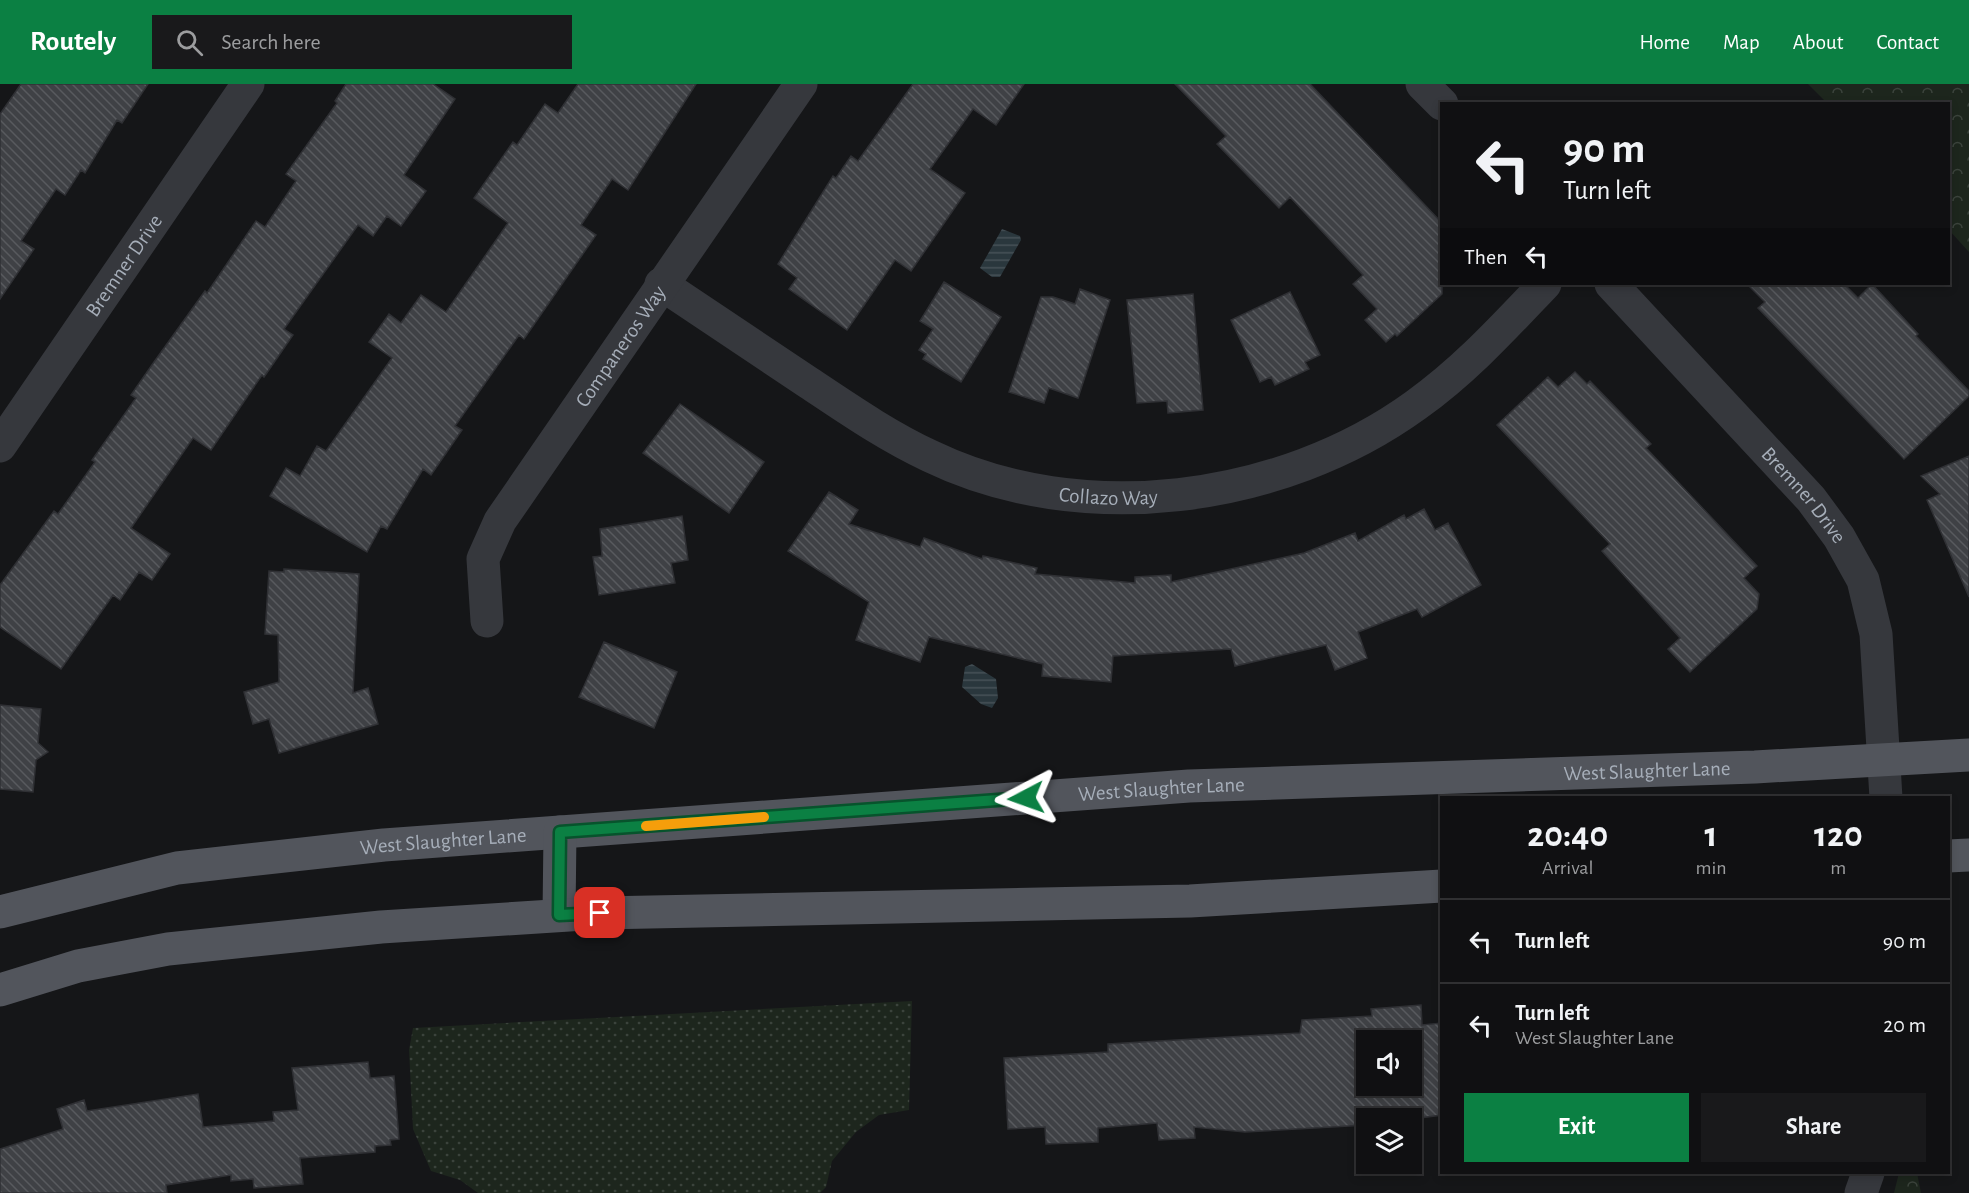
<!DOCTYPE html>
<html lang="en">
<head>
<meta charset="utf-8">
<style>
	body { margin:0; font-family:"Alegreya Sans",sans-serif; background:#19191b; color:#f1f3f6; height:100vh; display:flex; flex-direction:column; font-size:22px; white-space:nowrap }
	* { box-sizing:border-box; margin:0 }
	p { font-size:20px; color:#9c9d9f }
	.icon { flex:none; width:33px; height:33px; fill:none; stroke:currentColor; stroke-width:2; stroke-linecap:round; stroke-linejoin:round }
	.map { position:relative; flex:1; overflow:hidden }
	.sheet { position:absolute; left:1440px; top:712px; width:510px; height:378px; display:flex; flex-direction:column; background:#101012; border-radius:0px; box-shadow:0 3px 9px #0003,0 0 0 2px #303032 }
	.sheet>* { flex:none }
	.guide { position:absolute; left:1440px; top:18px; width:510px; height:183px; border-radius:0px; box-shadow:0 3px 9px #0003,0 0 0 2px #303032; background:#101012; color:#f1f3f6; overflow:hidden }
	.fabs { position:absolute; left:1356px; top:946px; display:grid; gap:12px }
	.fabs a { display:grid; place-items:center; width:66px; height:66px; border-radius:0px; background:#101012; box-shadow:0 3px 9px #0003,0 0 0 2px #303032; font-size:30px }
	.pin { position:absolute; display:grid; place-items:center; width:51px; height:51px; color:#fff; margin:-26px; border-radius:12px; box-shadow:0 3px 9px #0006 }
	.me { position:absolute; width:66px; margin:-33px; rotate:266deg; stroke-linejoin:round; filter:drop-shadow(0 0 4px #0008) }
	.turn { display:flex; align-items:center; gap:21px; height:126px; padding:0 24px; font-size:27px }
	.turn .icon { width:78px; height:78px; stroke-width:2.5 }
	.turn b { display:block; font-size:42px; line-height:51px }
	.then { display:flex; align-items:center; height:57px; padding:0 24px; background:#0003; gap:12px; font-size:22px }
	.eta { display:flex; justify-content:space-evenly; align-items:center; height:102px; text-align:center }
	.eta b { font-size:36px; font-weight:700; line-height:42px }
	.button { display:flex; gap:12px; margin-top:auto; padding:12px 24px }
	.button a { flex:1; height:69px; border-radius:0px; background:#0b8043; color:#fff; font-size:24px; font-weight:700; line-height:69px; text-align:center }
	.button a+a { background:#19191b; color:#f1f3f6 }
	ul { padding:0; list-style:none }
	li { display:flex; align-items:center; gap:18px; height:84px; padding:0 24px; border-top:2px solid #303032 }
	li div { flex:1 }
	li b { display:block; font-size:22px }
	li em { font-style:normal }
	header { display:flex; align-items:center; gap:36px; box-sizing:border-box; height:84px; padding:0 30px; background:#0b8043; color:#fff }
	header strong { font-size:28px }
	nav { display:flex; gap:33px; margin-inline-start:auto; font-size:21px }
	.search { width:420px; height:54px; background:#19191b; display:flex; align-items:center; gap:15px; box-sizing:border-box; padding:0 21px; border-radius:0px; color:#9c9d9f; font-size:22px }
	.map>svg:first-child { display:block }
	.grass { fill:url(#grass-dots) }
	.forest { fill:url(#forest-crowns) }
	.water { fill:url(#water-rules) }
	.building { fill:url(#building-back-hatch); stroke:#2f3034; stroke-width:1.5; fill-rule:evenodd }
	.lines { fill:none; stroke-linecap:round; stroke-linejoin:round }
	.minor { stroke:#36383d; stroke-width:33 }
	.major { stroke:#52555c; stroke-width:33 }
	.route-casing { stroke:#07532c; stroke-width:15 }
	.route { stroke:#0b8043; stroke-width:10 }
	.slow { stroke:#f59e0b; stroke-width:10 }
	.labels { text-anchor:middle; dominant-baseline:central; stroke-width:4.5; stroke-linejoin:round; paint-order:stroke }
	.street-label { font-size:21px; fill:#a6aeb9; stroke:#101113 }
</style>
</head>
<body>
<header>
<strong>Routely</strong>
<div class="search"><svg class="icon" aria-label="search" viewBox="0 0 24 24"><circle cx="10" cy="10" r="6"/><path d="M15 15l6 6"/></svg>Search here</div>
<nav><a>Home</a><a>Map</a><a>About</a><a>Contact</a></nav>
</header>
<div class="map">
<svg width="1969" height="1109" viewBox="0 0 1969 1109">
	<defs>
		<pattern id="grass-dots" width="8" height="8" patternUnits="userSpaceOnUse" patternTransform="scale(1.5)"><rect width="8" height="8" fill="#1d261d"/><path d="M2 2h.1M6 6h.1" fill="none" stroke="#3b433c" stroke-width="1.8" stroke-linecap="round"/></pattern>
		<pattern id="forest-crowns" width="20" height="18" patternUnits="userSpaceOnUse" patternTransform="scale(1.5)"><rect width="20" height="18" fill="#1d261d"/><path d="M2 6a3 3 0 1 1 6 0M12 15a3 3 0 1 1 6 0" fill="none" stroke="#3b433c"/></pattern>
		<pattern id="water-rules" width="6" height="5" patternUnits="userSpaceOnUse" patternTransform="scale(1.5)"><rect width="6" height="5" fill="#2a373d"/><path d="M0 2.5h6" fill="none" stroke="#465157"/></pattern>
		<pattern id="building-back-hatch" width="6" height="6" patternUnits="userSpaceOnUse" patternTransform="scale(1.5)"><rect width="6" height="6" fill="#3f4145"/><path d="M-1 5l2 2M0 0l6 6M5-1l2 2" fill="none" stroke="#585a5e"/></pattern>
	</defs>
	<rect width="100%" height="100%" fill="#151618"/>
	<path class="grass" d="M912,917L909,1026L879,1031L856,1048L832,1077L826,1103L820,1109H478L460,1096L431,1087L413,1045L409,966L413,944Z"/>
	<path class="forest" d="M1808,0H1969V168L1949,146L1948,20L1827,19Z
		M1899,1089H1917L1921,1109H1894Z"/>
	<path class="water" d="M1002,145L1020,152L1021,156L1000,193H992L980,184Z
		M972,580L996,595L998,614L992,624L981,620L962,603L965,583Z"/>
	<path class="building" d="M21,0H148L122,39L117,36L85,89L81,86L65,111L56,105L21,157L34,165L0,215V30Z
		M346,0H433L455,15L404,91L426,107L401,142L387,132L373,152L358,141L284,245L293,251L264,293L262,291L211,366L193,354L131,444L170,470L152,496L139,488L120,516L113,511L61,585L0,543V501L54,427L58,430L95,378L92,376L136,314L131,311L154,278L205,207L207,209L256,137L265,143L296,97L286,90L337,19L335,17Z
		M578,0H696L628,106L612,95L581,141L596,151L524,255L519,251L455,342L462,346L431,391L423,385L387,445L381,442L367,468L270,412L286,384L300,392L317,362L326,367L392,274L369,258L389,230L401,239L421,211L446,228L508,139L474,114L513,58L517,61L545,20L558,29Z
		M913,0H1024L996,41L973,25L930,85L965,109L911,187L895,176L847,246L789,205L797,194L778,180L833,92L836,94L851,72L858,77Z
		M1175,0H1310L1442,139V210L1397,252L1395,250L1386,258L1365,236L1377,225L1353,200L1363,191L1290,113L1279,124L1217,60L1226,52Z
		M944,198L1001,233L961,298L923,275L926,270L919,266L933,245L920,237Z
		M1747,200H1844L1858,214L1872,200L1918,250L1916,252L1969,307V312L1904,375L1758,224L1765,218Z
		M1080,205L1110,216L1078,314L1049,304L1044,319L1009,308L1041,213H1053L1075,220Z
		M1290,208L1320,271L1305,278L1309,285L1275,301L1271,293L1260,298L1231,236Z
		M1193,210L1203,326L1168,329L1167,317L1137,319L1127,216Z
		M1575,288L1587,300L1590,297L1651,360L1646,364L1757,482L1744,494L1759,510L1757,525L1690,588L1668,565L1680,554L1602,467L1610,460L1497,341L1548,293L1558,303Z
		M680,320L764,378L729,429L643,369Z
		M1969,372V513L1927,416L1940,410L1921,392Z
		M829,408L858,426L849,440L920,463L924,454L982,475L983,472L1037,484L1035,490L1135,499V493L1171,491V498L1304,469L1355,449L1358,457L1404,431L1406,435L1424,425L1435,446L1448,439L1481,501L1422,533L1417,525L1358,548L1367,574L1335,586L1326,561L1235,582L1231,565L1113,572L1111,598L1042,592L1043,580L929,553L920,578L856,556L869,518L788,467Z
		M682,432L688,476L671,479L675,499L599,511L593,473L602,472L600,445Z
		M284,485L359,490L353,609L368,604L378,640L279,669L269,635L253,640L244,608L279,598L278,551L265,550L269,487L284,488Z
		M604,558L677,588L654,644L579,613Z
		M0,621L41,625L38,659L48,668L36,676L33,708L0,705Z
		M1421,921L1422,941L1442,939V1031L1412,1035H1366V1041L1245,1048L1194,1043L1195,1054L1159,1056L1157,1039L1098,1044V1058L1046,1060L1045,1043L1008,1045L1004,974L1108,968V960L1300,949L1302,936L1372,932L1371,925ZM1366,957H1412V1002H1366Z
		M368,978L370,994L394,992L399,1055L390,1056L391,1061L375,1062V1068L300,1074L303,1100L254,1104L253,1095L231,1097V1091L166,1101L167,1109H0V1065L63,1045L57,1025L84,1016L87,1027L198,1010L203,1043L274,1037L273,1028L298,1026L292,984Z"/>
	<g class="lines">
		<g class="minor">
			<path d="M1422,0L1442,20"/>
			<path id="s1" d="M661,200C710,233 759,266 809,299C848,325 887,352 930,372C1081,445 1281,419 1416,321C1465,286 1504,243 1545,200"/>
			<path id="s2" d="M1611,200L1811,415L1839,453L1863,496L1876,550L1886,714"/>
			<path id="s3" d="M0,362L248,0"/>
			<path id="s4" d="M487,537L483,475L500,437L801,0"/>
			<path d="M1861,1109L1868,1089"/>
		</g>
		<g class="major">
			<path d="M1948,772L1969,771"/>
			<path id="s5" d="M0,828L177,784L384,761L1189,702L1755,683L1969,671"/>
			<path d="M559,831L560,748"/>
			<path d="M0,906L78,882L168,865L381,843L600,829L1190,817L1442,802"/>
		</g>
	</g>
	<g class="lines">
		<g class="route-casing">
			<path id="route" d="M600,829L559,831L560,748L1026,714"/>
		</g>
		<use href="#route" class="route"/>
		<path class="slow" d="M646,742L764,733"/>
	</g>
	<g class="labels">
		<g class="street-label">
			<text stroke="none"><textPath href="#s3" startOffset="219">Bremner Drive</textPath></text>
			<text stroke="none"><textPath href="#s4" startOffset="316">Companeros Way</textPath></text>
			<text stroke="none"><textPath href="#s1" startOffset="504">Collazo Way</textPath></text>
			<text stroke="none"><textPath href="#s2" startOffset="286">Bremner Drive</textPath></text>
			<text stroke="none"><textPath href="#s5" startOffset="1656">West Slaughter Lane</textPath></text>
			<text stroke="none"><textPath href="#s5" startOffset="1170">West Slaughter Lane</textPath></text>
			<text stroke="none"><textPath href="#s5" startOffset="450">West Slaughter Lane</textPath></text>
		</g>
	</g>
</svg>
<div class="fabs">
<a><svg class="icon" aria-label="sound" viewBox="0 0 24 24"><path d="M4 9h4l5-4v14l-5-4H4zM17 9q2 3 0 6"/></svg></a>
<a><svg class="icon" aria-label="layers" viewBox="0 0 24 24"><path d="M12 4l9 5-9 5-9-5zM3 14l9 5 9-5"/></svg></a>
</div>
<div class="pin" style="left:600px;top:829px;background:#d93025"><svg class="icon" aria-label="arrive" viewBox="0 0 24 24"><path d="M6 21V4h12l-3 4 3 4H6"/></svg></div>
<svg class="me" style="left:1026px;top:714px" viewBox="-20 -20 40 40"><path d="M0-17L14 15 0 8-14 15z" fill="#0b8043" stroke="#fff" stroke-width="4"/></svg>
<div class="guide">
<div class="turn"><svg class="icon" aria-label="left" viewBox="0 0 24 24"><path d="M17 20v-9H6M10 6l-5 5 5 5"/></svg><div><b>90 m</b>Turn left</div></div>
<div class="then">Then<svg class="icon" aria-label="left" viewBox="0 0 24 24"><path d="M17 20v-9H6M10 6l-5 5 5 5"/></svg></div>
</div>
<section class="sheet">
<div class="eta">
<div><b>20:40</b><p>Arrival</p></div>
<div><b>1</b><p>min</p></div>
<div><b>120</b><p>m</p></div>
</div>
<ul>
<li><svg class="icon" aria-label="left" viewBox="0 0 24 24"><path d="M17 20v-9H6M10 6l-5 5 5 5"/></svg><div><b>Turn left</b></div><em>90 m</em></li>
<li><svg class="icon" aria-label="left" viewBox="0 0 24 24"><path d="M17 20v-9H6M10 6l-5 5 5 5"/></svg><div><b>Turn left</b><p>West Slaughter Lane</p></div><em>20 m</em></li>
</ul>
<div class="button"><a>Exit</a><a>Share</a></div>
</section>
</div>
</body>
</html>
